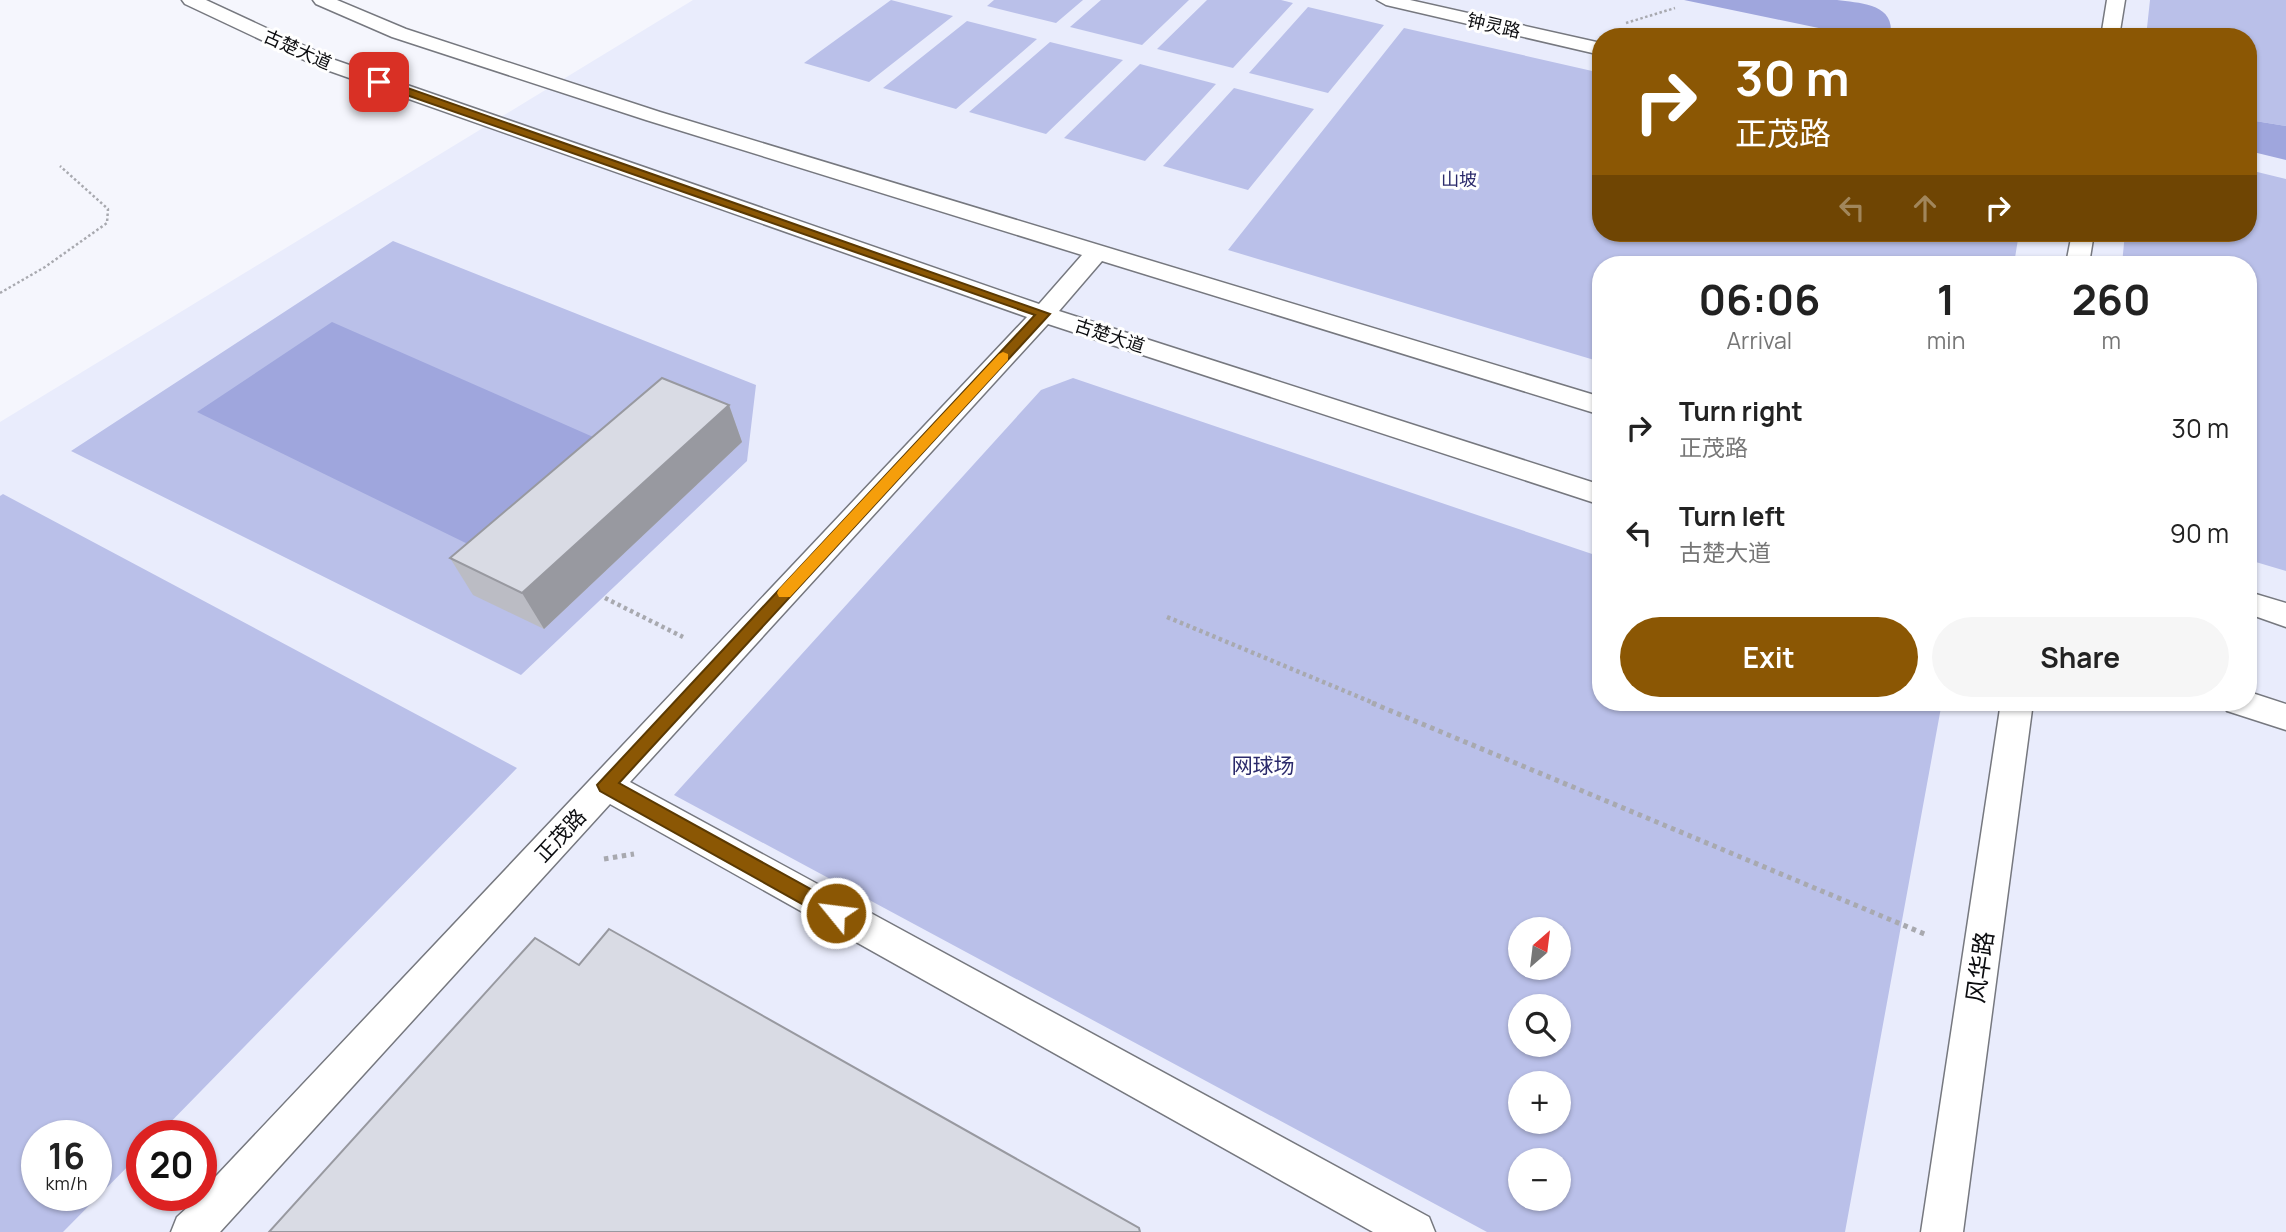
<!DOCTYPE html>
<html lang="en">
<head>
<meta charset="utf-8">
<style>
	body { margin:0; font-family:Manrope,"Noto Sans SC",sans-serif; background:#f6f6f6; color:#222; height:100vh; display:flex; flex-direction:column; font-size:26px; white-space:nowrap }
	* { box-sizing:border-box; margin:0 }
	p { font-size:23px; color:#767676 }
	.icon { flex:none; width:38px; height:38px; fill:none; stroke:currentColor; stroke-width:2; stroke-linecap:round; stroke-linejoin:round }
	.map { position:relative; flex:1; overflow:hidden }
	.sheet { position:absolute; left:1592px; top:256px; width:665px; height:455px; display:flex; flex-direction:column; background:#fff; border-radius:28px; box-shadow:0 2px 5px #0004 }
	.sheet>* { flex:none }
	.banner { position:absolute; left:1592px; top:28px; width:665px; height:214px; border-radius:28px; box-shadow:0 2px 5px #0004; background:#8b5704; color:#fff; overflow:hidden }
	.needle { width:46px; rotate:28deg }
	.controls { position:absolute; left:1508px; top:917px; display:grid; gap:14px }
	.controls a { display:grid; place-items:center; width:63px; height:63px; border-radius:50%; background:#fff; box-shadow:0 2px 5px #0004; font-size:35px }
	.speed { position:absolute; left:21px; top:1120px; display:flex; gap:14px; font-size:35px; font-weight:700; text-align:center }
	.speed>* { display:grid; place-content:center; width:91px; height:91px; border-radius:50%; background:#fff; box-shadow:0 2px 5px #0004; line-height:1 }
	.speed small { font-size:18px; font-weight:400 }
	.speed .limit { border:10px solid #d22; background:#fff; color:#111 }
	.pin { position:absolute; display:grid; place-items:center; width:60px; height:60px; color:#fff; margin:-30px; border-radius:14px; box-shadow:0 4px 10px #0006 }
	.me { position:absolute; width:77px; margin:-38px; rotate:299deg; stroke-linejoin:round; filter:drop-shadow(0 0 5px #0008) }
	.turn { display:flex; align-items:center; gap:24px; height:147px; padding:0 28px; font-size:32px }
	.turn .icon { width:91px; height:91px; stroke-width:2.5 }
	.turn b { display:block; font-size:49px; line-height:60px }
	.lanes { display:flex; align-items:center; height:66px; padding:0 28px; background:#0003; justify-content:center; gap:35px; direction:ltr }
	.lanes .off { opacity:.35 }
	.eta { display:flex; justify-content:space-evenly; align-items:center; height:119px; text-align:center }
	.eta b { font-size:42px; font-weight:700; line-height:49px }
	.cta { display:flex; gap:14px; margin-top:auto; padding:14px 28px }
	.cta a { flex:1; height:80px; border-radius:42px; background:#8b5704; color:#fff; font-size:28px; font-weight:700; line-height:80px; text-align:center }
	.cta a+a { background:#f6f6f6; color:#222 }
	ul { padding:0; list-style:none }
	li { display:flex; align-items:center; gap:21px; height:105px; padding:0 28px }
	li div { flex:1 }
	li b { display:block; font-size:26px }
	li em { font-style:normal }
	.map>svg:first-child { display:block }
	.built { fill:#e9ecfc; fill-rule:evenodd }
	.green { fill:#bac0e9; fill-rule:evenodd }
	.water { fill:#9fa6dd }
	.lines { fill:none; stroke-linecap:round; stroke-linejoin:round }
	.lane-casing { stroke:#76787f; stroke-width:3 }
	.path-far2 { stroke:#a8a9af; stroke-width:2.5; stroke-dasharray:2.5 2.5; stroke-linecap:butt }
	.path-far1 { stroke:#a8a9af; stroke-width:4.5; stroke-dasharray:3.5 3.5; stroke-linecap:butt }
	.path { stroke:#a8a9af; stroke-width:5; stroke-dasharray:4.5 4.5; stroke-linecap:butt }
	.lane { fill:#fff; fill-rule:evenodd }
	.wall { fill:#bbbcc4 }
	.shaded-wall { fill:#9899a0 }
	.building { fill:#d9dbe4; stroke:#9899a0; stroke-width:2 }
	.route { fill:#8b5704; stroke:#5a3903; stroke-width:2 }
	.slow { fill:#f59e0b }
	.labels { text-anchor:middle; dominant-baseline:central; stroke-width:6; stroke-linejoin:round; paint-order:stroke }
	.far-street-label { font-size:18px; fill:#0b0c0f; stroke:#fff }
	.far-park-label { font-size:18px; fill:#2c2b6c; stroke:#fff }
	.park-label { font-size:21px; fill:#2c2b6c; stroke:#fff }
	.street-label { font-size:21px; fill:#0b0c0f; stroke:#fff }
	.near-street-label { font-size:24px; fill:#0b0c0f; stroke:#fff }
</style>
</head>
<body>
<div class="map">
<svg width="2286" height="1232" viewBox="0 0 2286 1232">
	<rect width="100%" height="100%" fill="#f5f6fd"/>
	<path class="built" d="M693,0H2286V1232H0V422ZM1601,37H2249V233H1601ZM1601,264H2249V702H1601ZM1521,929H1559V968H1521ZM1521,1006H1559V1045H1521ZM1521,1083H1559V1122H1521ZM37,1136H96V1195H37ZM142,1136H201V1195H142ZM1521,1160H1559V1199H1521Z"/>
	<path class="green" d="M891,0L953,16L869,82L804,63Z
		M994,0H1083L1056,23L987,6Z
		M1101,0H1189L1142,45L1070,27Z
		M1207,0H1281L1293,3L1233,68L1157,49Z
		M2150,0H2286V126L2249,120V37H2146Z
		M1308,7L1384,25L1328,93L1249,73Z
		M967,21L1037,39L956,109L883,88Z
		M1404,28L1601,73V233H2019L2014,264H1601V362L1228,250Z
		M1050,42L1123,60L1046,134L969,112Z
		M1140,64L1216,84L1145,161L1064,138Z
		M1234,88L1314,109L1248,190L1163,166Z
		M2249,170L2286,179V571L2249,560V264H2122L2125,233H2249Z
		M393,241L756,385L747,461L521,675L71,451Z
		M1073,378L1601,557V702H1942L1845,1232H1487L674,795L1041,390ZM1521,929H1559V968H1521ZM1559,1006V1045H1521V1006ZM1521,1083H1559V1122H1521ZM1521,1160H1559V1199H1521Z
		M3,494L517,768L157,1136H142V1152L63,1232H0V496ZM37,1136H96V1195H37Z"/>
	<path class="water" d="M1684,0H1837C1858,3 1891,3 1891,30L1898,37H1845L1833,31Z
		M2249,120L2286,126V160L2249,151Z
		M332,322L600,440L474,547L197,412Z"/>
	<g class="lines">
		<g class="lane-casing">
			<path id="lane" d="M182,0H206L335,60L1039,304L1082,255L646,120L392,37L316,4L313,0H337L406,29L660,112L1601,397V415L1102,261L1059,311L1601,485V505L1048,324L630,782L1429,1217L1435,1232H1373L610,804L220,1232H171L177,1217L201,1195V1192L1027,317L321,68L185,4Z
				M1377,0H1410L1601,43V55L1386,5Z
				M2107,0H2125L2119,37H2101Z
				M2072,233H2094L2089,264H2066Z
				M2249,592L2286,603V627L2249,614Z
				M2249,692L2286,704V730L2227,711L2222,702H2249Z
				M2001,702H2033L1963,1232H1921Z"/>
		</g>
		<path class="path-far2" d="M1626,23L1675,8
			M1793,37L1801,34
			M0,293L45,267L107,223L108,209L60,166"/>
		<path class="path-far1" d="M605,598L683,637
			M1167,617L1376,704"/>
		<path class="path" d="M1372,703L1927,935
			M604,859L634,854"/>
		<use href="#lane" class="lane"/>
	</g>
	<path class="wall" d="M729,405L742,442L544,629L473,595L450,558Z"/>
	<path class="shaded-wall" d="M729,405L742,442L544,629L522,593Z"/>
	<path class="building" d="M662,378L729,405L522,593L450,558Z
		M609,929L1139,1228L1140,1232H269L535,938L579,965Z"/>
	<path class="route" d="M375,79H382L1050,314L619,783L843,907L846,913L843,919L836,922L829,919L600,791L597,785L1035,315L375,84Z"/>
	<path class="slow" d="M1003,352L1008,354V360L790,597H779L777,593L779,589L999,354Z"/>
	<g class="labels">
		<g class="far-street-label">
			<text transform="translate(1494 25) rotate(13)">钟灵路</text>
			<text transform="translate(298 49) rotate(24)">古楚大道</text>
			<text transform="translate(1110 335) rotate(18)">古楚大道</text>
		</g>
		<g class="far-park-label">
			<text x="1459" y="179">山坡</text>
		</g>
		<g class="park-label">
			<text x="1263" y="765">网球场</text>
		</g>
		<g class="street-label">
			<text transform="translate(560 835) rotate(-47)">正茂路</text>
		</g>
		<g class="near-street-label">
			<text transform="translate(1979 967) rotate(-82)">风华路</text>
		</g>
	</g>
</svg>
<div class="controls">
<a><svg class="needle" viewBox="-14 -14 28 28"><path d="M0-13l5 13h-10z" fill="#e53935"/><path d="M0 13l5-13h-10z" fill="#767676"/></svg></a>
<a><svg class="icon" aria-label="search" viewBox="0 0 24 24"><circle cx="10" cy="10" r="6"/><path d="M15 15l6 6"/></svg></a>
<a>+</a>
<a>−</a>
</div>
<div class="speed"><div>16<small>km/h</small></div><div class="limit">20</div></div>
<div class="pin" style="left:379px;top:82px;background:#d93025"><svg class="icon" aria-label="arrive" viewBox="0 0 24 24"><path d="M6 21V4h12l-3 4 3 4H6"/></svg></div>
<svg class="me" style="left:836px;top:913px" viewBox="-20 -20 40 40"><circle r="17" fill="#8b5704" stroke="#fff" stroke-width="3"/><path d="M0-11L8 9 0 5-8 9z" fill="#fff"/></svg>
<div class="banner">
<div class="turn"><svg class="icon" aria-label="right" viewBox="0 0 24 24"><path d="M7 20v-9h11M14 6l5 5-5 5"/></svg><div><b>30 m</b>正茂路</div></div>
<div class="lanes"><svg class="icon off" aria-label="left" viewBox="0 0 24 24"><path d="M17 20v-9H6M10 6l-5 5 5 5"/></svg><svg class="icon off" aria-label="ahead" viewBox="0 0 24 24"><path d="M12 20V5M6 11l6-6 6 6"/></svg><svg class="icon" aria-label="right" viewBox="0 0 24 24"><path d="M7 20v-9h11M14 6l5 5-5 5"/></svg></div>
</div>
<section class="sheet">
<div class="eta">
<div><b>06:06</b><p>Arrival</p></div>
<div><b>1</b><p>min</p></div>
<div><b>260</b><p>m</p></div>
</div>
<ul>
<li><svg class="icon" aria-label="right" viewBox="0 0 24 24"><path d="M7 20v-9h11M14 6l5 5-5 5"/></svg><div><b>Turn right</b><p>正茂路</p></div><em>30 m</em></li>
<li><svg class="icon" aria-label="left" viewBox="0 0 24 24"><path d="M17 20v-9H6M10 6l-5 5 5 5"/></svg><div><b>Turn left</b><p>古楚大道</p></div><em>90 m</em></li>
</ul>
<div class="cta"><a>Exit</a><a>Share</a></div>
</section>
</div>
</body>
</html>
